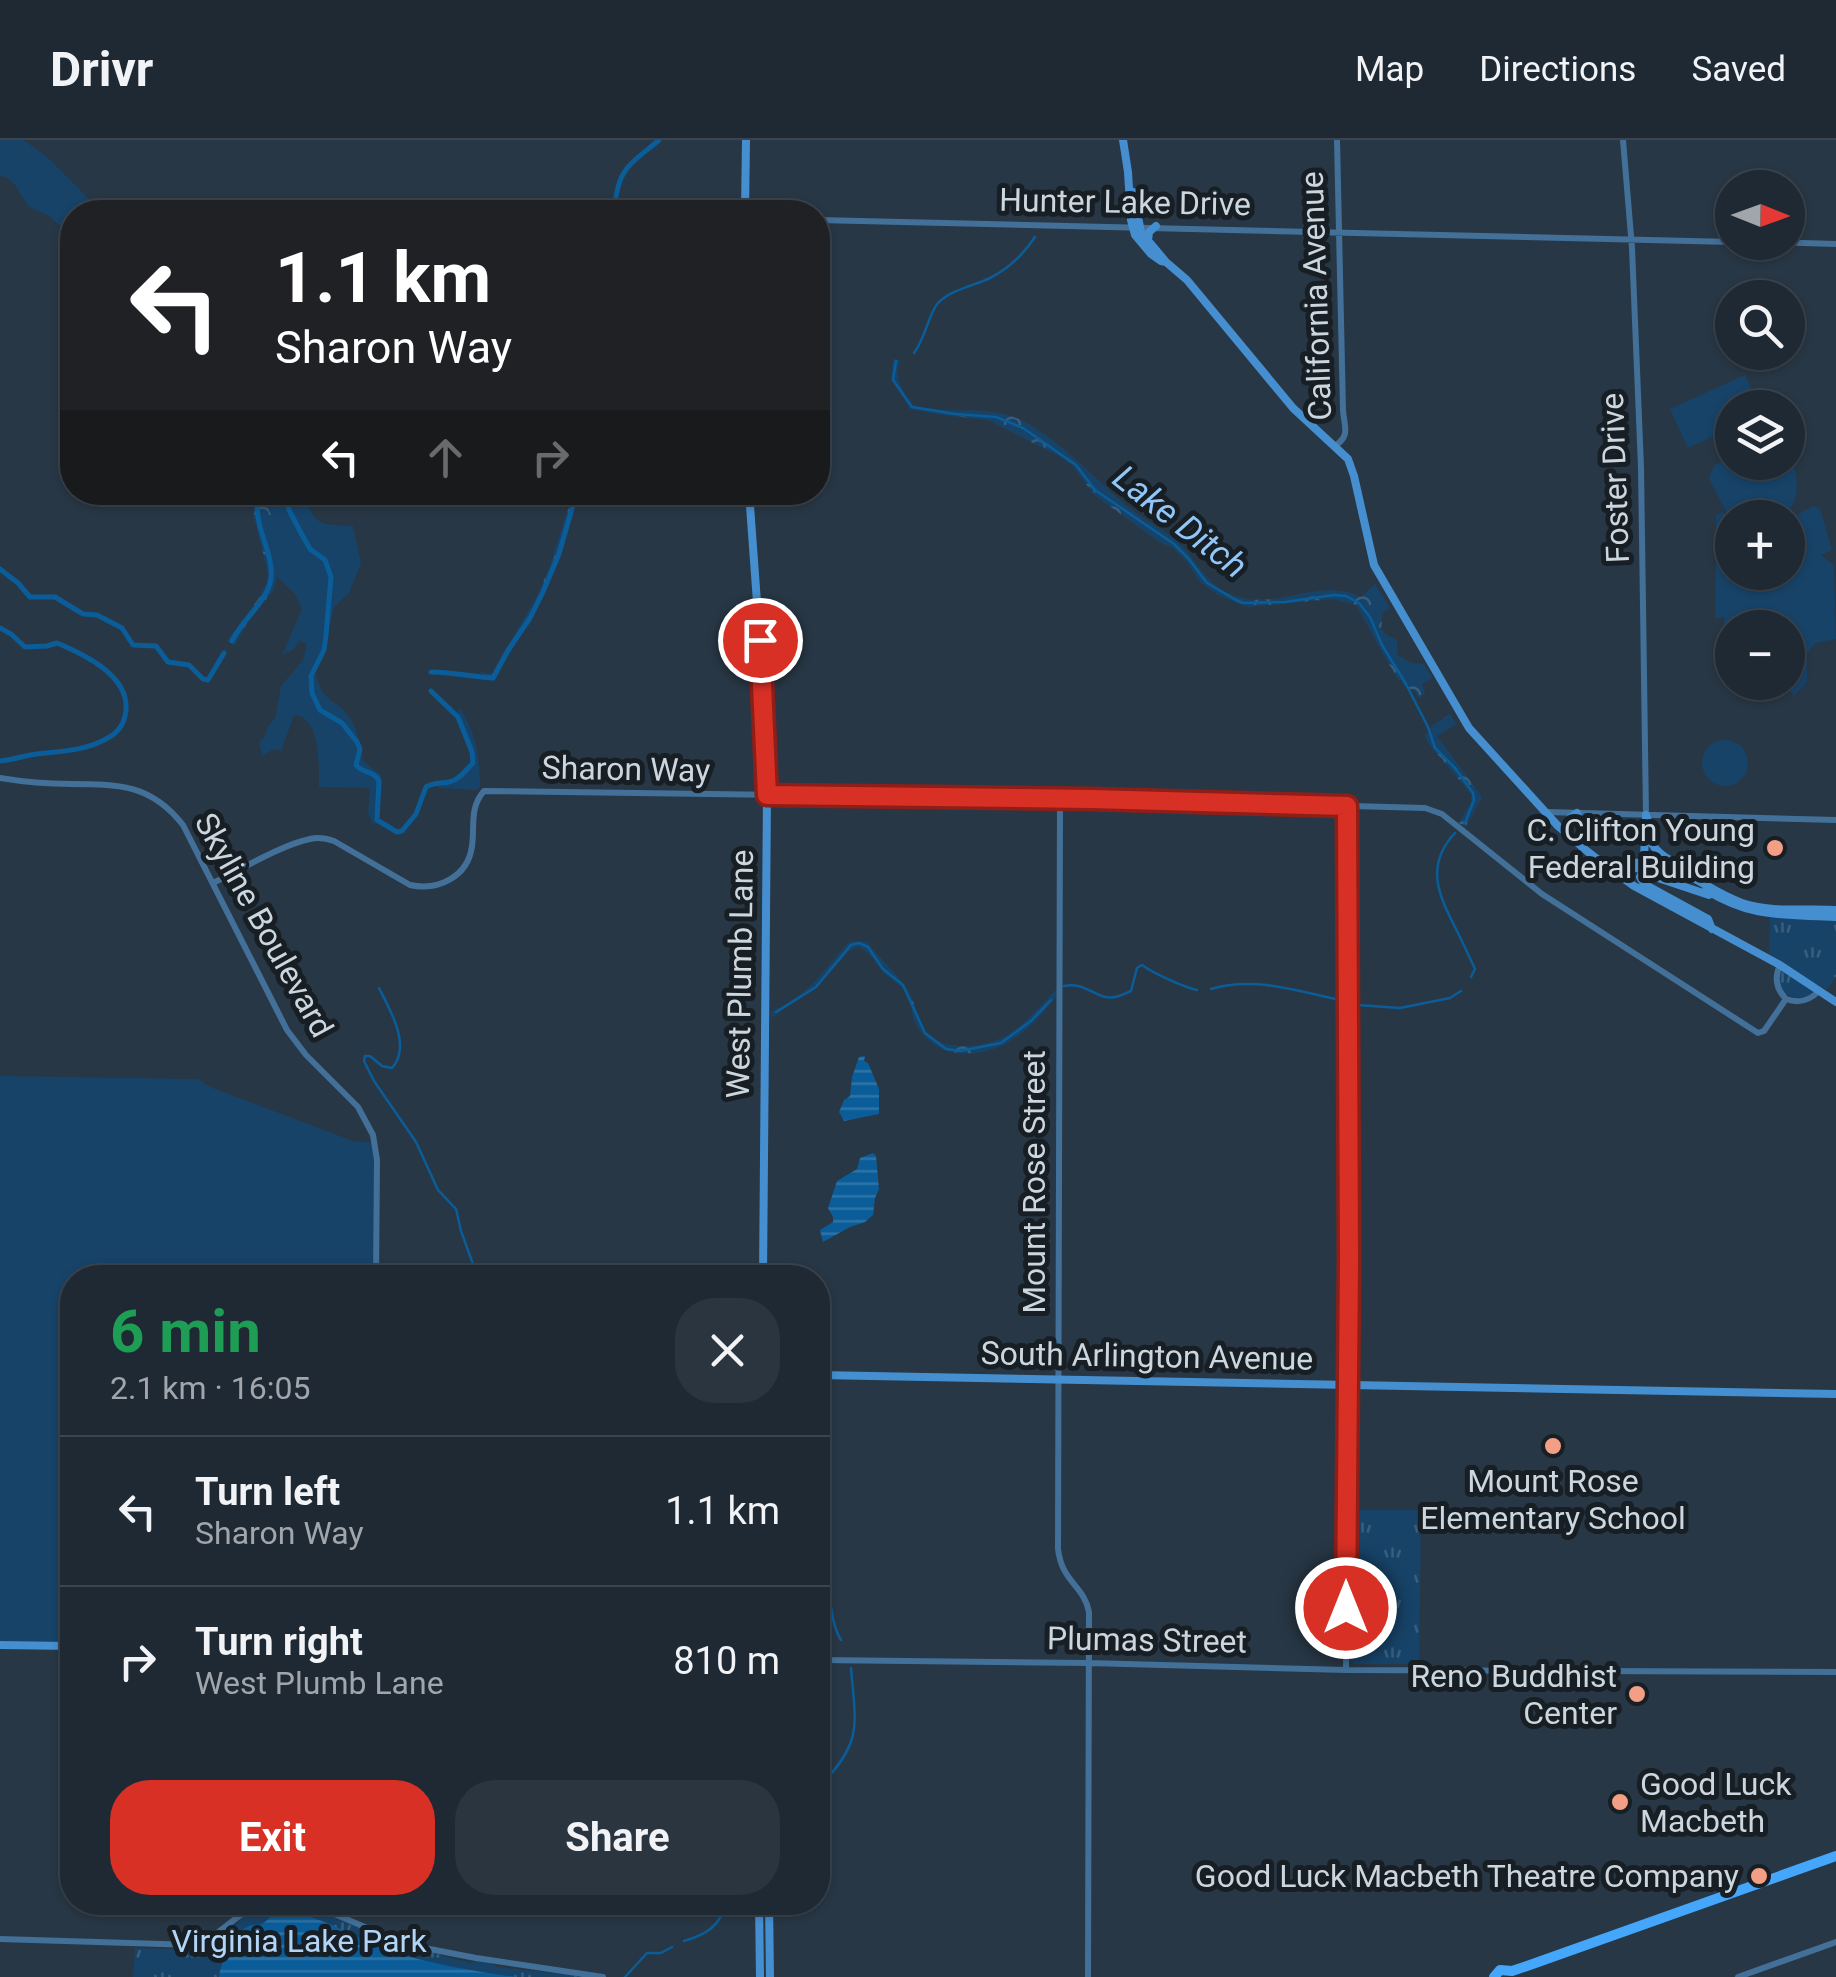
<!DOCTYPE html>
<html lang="en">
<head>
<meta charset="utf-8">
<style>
	body { margin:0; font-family:Roboto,sans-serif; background:#2b3540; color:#f1f3f6; height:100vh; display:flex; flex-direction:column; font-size:38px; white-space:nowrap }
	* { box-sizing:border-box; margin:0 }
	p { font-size:32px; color:#a1a6ac }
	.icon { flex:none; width:55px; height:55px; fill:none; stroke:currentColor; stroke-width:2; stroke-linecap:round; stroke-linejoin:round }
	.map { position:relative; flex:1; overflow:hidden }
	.panel { position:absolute; left:60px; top:1125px; width:770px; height:650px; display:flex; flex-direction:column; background:#1e2934; border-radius:40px; box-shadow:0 2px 8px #0004,0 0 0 2px #3c454f }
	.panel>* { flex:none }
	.hud { position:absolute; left:60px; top:60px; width:770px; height:305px; border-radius:40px; box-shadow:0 2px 8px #0004,0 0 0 2px #3c454f; background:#202124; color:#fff; overflow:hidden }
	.needle { width:65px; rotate:91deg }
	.tools { position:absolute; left:1715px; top:30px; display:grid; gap:20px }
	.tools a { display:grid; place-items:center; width:90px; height:90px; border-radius:50%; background:#1e2934; box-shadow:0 2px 8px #0004,0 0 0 2px #3c454f; font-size:50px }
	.pin { position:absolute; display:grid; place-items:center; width:85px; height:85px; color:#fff; margin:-42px; border:5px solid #fff; border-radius:50%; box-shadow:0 2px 10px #0007 }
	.me { position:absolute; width:110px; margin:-55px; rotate:0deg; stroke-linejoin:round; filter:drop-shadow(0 0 8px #0008) }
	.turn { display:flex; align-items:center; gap:35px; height:210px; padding:0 50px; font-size:45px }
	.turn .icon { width:130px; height:130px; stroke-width:2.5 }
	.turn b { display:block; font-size:70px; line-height:85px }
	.lanes { display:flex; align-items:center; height:95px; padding:0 50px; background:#0003; justify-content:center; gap:50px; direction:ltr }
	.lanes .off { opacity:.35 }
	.round { display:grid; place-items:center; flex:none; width:105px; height:105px; border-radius:40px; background:#2b3540 }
	.summary { display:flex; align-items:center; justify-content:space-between; height:170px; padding:0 50px }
	h1 { font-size:60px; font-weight:700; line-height:75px; color:#1e9e55 }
	.primary-button { display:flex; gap:20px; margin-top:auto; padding:20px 50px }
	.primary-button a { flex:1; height:115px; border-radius:40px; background:#d93025; color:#fff; font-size:40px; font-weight:700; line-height:115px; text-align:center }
	.primary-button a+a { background:#2b3540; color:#f1f3f6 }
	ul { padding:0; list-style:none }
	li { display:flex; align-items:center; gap:30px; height:150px; padding:0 50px; border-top:2px solid #3c454f }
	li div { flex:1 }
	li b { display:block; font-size:38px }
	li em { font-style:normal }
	header { display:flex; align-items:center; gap:60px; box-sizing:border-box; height:140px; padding:0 50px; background:#1e2934; border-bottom:2px solid #3c454f }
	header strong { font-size:48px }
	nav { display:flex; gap:55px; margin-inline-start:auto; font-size:35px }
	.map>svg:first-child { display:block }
	.green { fill:#174368 }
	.forest { fill:url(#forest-crowns) }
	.park { fill:url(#park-tufts) }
	.water { fill:url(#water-rules) }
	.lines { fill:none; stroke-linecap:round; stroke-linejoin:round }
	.stream { stroke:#0a5d99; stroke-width:2.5 }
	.canal { stroke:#0a5d99; stroke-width:5 }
	.tertiary { stroke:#437098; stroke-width:6 }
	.secondary { stroke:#458fd0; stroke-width:8 }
	.primary { stroke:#44a7fb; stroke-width:10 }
	.secondary-bridge { stroke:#458fd0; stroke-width:8 }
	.route-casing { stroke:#8d1f18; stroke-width:25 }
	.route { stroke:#d93025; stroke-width:18 }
	.poi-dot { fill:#f39f85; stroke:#171e24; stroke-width:4 }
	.labels { text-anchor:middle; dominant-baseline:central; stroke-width:10; stroke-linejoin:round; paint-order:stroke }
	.street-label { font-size:32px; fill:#ccd6df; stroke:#171e24 }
	.poi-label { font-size:32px; fill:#ccd6df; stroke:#171e24; text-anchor:end }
	.park-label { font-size:32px; fill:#b2d5f7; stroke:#171e24 }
	.water-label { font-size:35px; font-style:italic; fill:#91c6f8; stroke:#171e24 }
</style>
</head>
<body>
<header>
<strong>Drivr</strong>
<nav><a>Map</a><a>Directions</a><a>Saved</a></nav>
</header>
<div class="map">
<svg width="1836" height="1837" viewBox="0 0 1836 1837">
	<defs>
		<pattern id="forest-crowns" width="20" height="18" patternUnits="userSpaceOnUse" patternTransform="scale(2.5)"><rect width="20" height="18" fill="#174368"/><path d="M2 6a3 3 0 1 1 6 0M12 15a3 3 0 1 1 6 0" fill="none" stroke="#385d7d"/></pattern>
		<pattern id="park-tufts" width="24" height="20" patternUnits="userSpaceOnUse" patternTransform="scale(2.5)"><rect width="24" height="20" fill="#174368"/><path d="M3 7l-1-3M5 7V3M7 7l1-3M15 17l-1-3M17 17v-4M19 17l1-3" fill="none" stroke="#385d7d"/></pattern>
		<pattern id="water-rules" width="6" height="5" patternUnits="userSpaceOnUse" patternTransform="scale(2.5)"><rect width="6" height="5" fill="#0a5d99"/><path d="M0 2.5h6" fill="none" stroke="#2c74a7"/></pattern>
	</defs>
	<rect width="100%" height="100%" fill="#283745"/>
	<path class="green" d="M0,0H24L47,17L98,68L107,72H72V96L49,76L28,66L16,46L8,38L0,35Z
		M1745,235L1760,267L1732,268V287L1688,308L1670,269Z
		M1788,309C1798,333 1803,356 1784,377L1732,378V382L1709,339L1714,325L1732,317V322H1788Z
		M255,353H307C310,386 323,385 353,386L361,423L349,453L334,467L325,510L315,529C321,567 338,556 352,581C359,593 361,608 363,621L381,635C383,652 375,669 375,687L368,674L370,648L319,647C319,625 321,577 294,575L281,611L274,609L262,616L259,601L265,597L267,587L275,578L281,546L303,520L307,504L299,501L294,509L282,515L302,469L295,454L278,438C282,414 269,378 260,355Z
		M1813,366L1820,368L1832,410L1821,415L1834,425L1836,499L1815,503L1807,515V542L1794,556L1784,543L1788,542V488H1732V505L1723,500L1724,477L1715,478L1716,375L1723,372L1732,386V432H1788V380Z
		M459,567C476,591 480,618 480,647L477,650L438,648L439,645L435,641C452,642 469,634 472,616L456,577Z
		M1702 623a23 23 0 1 1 46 0a23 23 0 1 1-46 0Z
		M0,936L198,939L210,947L353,1001L371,1003L374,1014V1137L72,1138V1502L0,1501Z"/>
	<path class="forest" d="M893,219L900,220C894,239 901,249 913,265C949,276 990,263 1025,282C1066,305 1095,340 1131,369C1145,380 1161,388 1175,399C1195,416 1203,442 1228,453C1275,475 1316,435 1361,457L1375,444L1390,468L1382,473C1381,492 1380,492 1397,500V515L1411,523L1424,524L1432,538L1422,544L1425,554L1419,558L1415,551L1405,547L1401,540H1398L1356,465L1332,459L1248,467L1218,455L1200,442L1187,422L1173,408L1159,402L1093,354L1074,327L1059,316L988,280L943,275L910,269L891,238Z
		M255,353L260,355L265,361L271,375L280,427L273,451L249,480L235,505L227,501L259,458L269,437L254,377Z
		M586,353H592L572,371L567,391L549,441L494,542L482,538L481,532L492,534L538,454L549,428L570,363Z
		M1450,574L1456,584L1437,596L1482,657L1465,688L1459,683L1471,662V654L1428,603L1425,596L1433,585Z
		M850,801L867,802C879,818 896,832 907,849C917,863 917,884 931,897C940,904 949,905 960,906C1008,908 1025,881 1056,850V857C1034,884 1011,909 975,913C947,916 923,904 913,877C911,869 911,861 907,854C900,843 887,838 879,827C872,818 869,810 857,807L849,811L816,848L771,878V872C812,853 822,831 850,801Z"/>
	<path class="park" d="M1770,777L1836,779V836L1827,850L1818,845L1808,857C1782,861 1772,846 1785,823L1769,814Z
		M1352,1370H1421L1419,1524H1355L1351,1522Z
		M293,1764L320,1770L377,1796C395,1811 412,1805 432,1812C444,1817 458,1820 471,1823C478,1820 491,1821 496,1827L586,1837H133L135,1808L199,1810L216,1802L241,1780L243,1776L255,1769Z"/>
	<path class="water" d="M865,916L864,921L868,923L879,949V974L844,981L839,972L844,960L850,956L852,937L859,917Z
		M873,1013L876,1016L879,1049L875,1058L873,1075L865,1082L850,1087L823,1102L820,1090L833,1082V1077L828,1068L837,1041L857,1029L860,1018Z
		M279,1772C318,1772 351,1797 388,1810C429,1824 473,1831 516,1837H219C222,1820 231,1794 249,1786C258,1783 257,1787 265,1782C269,1778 273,1774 279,1772Z"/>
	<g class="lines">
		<path class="stream" d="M914,213C925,199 929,173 938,163C951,150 972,146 988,139C1007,130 1023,115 1035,97
			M896,221L893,240L912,267L955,274L996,277L1023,288L1076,325L1095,350L1174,404L1188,418L1207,443L1236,460L1243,463L1285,462L1334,455L1346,456L1359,463L1370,477L1382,505L1406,544L1428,587L1435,608L1455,628L1473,653L1474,660L1465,683
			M1455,693C1424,726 1439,756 1457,791C1463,803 1469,816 1475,829L1471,837
			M1064,846C1086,841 1097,861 1115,857C1121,856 1126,853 1131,851L1137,828L1142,825C1153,833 1183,847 1197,850
			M379,848C390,870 412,906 392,928L382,926L370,916H365L364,921L374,941L416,1002L438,1050L456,1069L461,1091L478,1138
			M1211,849C1255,836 1297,851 1340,860
			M1357,865L1400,868L1450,858L1461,851
			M776,872L816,847L851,805L859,803L868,807L883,829L903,845L925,893L946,909L960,911L1001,903L1031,881L1051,860
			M825,1429C832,1453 828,1478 841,1500
			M818,1648C863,1602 856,1588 851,1528
			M684,1801C705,1795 722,1786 725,1762
			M625,1837L647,1813H661L672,1807"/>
		<path class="canal" d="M614,72C618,28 627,27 659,0
			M287,352L289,370L301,393L310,409L325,420L331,437L326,495L324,510L311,536L312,553L320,570L342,583L357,602L360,609L356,625C363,634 374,630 379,641L377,680L397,692L402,691L416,674L426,647C435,642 440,644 449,642C459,640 466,630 473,623L472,612L458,577L431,551
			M0,429L18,443L30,457H55L83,474L97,475L122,488L133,505L156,506L168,522L189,525L203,539L208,540L224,513
			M0,488L11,494L25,507L47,506L57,503C86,515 134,538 125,576C123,586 116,594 106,599C83,612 56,611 30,615C20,617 11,620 0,621
			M232,501C241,483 255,472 265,455C281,429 262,404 258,377C257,369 257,361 256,352
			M431,532C452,532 472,537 493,538L507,512L530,478L543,452L559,414L573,365L590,352"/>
		<path class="tertiary" d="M1623,0L1632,108L1641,327L1646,675
			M818,80L1732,102
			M1768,102L1836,104
			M1335,306C1351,295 1344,287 1343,270L1337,0
			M0,638C24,642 47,644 71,644C118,644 151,644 183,685L287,890L306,915L358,967L373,995L377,1020L376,1138
			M1060,659L1058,1409C1062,1443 1084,1445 1089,1472L1088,1837
			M1547,672L1836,680
			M213,743C240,730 281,705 310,699C318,697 325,698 334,701L410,745C438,751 468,737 472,706C475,686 469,668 484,651L1091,659L1425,668L1442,674L1542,754L1758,893L1764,891L1786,859
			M1780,825C1774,838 1776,849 1786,859C1799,864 1809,861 1819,851
			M818,1520L1089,1523L1346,1530L1836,1532
			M1346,1530L1349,1121L1347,666
			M307,1762L404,1804L476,1818L603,1837
			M0,1799L194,1805C219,1798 236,1773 262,1762
			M1738,1837L1836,1802"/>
		<path class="secondary" d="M1123,0L1128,32L1131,80L1135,95L1151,114L1161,121L1166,122L1187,140L1293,268L1348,319L1354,336L1374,425L1469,588L1558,686L1588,712L1605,725L1644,729L1640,737L1644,744L1708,779L1712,789
			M1133,52L1141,92L1166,122
			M745,72L746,0
			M1148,101L1149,92L1156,86
			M749,352L762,531L767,655L763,1138
			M1646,675C1650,684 1648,693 1651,701C1656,715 1675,722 1687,729
			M1646,677L1644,717L1648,730L1655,737L1709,755
			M1567,688L1570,678L1577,673
			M1648,723C1688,728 1707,750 1742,763C1771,773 1806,768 1836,770
			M1612,724L1616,722L1642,723
			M1615,728L1620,736L1634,746L1780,825L1836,862
			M1706,750C1754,779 1783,774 1836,777
			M818,1235L1836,1254
			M0,1505L72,1506
			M759,1762L760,1837
			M769,1762L770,1837"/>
		<path class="primary" d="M1494,1837L1500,1830L1512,1831L1527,1826L1836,1716"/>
		<path class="secondary-bridge" d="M1642,723H1648
			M1644,729L1652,730"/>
	</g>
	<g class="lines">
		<g class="route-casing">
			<path id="route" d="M760,500L767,655L1091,659L1347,666L1349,1120L1346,1468"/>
		</g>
		<use href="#route" class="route"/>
	</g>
	<g class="poi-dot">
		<circle cx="1775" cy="708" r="10"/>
		<circle cx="1553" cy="1306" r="10"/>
		<circle cx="1637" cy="1554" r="10"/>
		<circle cx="1620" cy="1662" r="10"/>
		<circle cx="1759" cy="1736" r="10"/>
	</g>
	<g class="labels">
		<g class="street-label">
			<text transform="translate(1125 62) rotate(1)">Hunter Lake Drive</text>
			<text transform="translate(1316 156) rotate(-92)">California Avenue</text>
			<text transform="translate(1615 338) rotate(-92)">Foster Drive</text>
			<text transform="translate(626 629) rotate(1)">Sharon Way</text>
			<text transform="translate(264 785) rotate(61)">Skyline Boulevard</text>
			<text transform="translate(740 834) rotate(-89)">West Plumb Lane</text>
			<text transform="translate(1034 1042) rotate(-90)">Mount Rose Street</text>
			<text transform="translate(1147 1216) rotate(1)">South Arlington Avenue</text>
			<text transform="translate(1147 1500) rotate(1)">Plumas Street</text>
		</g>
		<g class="poi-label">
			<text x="1755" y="690">C. Clifton Young<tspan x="1755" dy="37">Federal Building</tspan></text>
			<text x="1553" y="1341" text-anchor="middle">Mount Rose<tspan x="1553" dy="37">Elementary School</tspan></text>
			<text x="1617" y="1536">Reno Buddhist<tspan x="1617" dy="37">Center</tspan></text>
			<text x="1640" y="1644" text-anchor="start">Good Luck<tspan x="1640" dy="37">Macbeth</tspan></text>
			<text x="1739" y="1736">Good Luck Macbeth Theatre Company</text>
		</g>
		<g class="park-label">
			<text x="299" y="1801">Virginia Lake Park</text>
		</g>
		<g class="water-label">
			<text transform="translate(1180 382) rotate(38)">Lake Ditch</text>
		</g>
	</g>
</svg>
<div class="tools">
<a><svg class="needle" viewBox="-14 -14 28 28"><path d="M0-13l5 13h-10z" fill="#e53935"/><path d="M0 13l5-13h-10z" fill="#a1a6ac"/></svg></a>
<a><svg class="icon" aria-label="search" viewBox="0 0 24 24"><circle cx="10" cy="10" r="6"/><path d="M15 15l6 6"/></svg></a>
<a><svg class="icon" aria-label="layers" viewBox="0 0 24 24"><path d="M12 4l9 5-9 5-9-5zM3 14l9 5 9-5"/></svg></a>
<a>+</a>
<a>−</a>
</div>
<div class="pin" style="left:760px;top:500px;background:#d93025"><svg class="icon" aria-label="arrive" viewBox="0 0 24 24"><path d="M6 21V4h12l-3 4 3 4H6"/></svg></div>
<svg class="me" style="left:1346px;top:1468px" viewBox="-20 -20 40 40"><circle r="17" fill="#d93025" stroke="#fff" stroke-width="3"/><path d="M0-11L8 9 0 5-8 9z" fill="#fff"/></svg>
<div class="hud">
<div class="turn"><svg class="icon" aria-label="left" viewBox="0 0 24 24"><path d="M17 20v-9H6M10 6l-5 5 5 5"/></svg><div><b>1.1 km</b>Sharon Way</div></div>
<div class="lanes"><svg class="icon" aria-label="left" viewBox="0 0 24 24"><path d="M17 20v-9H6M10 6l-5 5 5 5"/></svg><svg class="icon off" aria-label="ahead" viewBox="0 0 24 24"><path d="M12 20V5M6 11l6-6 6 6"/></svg><svg class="icon off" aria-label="right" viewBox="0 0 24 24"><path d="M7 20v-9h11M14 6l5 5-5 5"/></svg></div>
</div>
<section class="panel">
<div class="summary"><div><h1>6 min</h1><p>2.1 km · 16:05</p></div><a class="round"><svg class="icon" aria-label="close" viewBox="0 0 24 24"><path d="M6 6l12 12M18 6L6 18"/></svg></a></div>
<ul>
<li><svg class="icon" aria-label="left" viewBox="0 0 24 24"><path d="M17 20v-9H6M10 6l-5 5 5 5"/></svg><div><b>Turn left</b><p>Sharon Way</p></div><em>1.1 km</em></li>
<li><svg class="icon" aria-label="right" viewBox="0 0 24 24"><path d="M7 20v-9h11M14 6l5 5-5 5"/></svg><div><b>Turn right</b><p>West Plumb Lane</p></div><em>810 m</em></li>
</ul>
<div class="primary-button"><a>Exit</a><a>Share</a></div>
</section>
</div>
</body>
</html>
